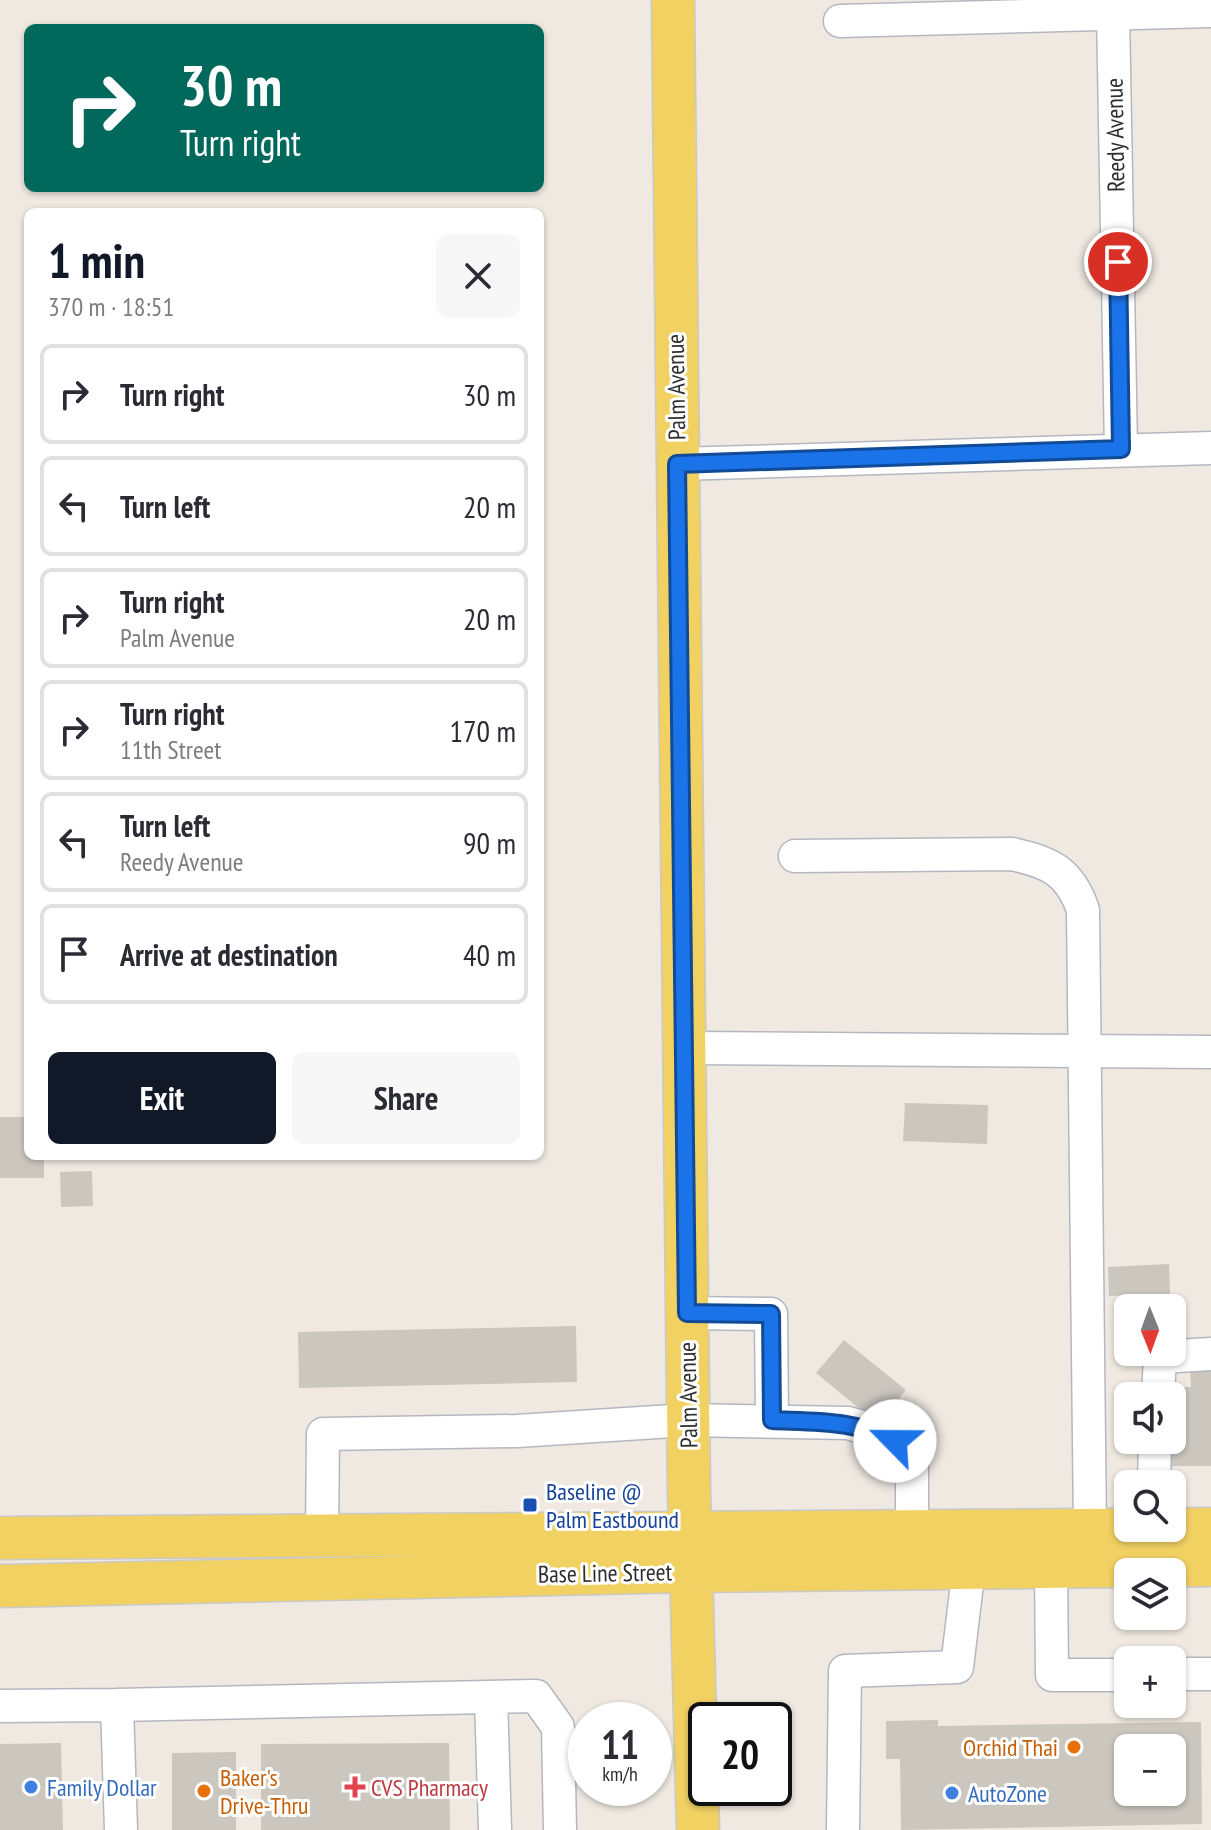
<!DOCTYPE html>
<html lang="en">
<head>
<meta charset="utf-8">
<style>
	body { margin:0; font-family:"PT Sans Narrow",sans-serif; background:#f7f7f7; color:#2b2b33; height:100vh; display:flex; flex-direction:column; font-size:30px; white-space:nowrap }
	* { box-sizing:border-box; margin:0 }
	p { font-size:26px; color:#7c7c81 }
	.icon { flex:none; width:44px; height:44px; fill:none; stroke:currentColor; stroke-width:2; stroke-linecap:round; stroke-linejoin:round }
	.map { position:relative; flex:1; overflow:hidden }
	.details { position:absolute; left:24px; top:208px; width:520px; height:952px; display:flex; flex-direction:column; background:#fff; border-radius:12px; box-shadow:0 2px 6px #0004 }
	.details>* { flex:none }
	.hud { position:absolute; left:24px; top:24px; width:520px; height:168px; border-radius:12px; box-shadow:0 2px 6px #0004; background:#00695c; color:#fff; overflow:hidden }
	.needle { width:52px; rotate:179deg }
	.buttons { position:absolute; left:1114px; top:1294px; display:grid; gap:16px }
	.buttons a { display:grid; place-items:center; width:72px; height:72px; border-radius:12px; background:#fff; box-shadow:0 2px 6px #0004; font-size:40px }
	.speed { position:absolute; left:568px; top:1702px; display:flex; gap:16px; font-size:40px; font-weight:700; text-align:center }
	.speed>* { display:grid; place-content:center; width:104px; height:104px; border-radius:50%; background:#fff; box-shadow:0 2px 6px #0004; line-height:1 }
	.speed small { font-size:20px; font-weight:400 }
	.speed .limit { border:4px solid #111; border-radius:12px; background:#fff; color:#111 }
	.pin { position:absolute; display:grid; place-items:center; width:68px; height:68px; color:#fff; margin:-34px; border:4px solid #fff; border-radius:50%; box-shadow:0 2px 8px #0007 }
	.me { position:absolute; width:88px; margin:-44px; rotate:293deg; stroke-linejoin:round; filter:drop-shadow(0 0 6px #0008) }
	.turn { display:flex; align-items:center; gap:28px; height:168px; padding:0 24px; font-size:36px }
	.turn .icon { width:104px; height:104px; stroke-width:2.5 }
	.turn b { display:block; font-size:56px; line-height:68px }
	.round { display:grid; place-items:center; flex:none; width:84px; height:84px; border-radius:12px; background:#f7f7f7 }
	.overview { display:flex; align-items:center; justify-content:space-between; height:136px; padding:0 24px }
	h1 { font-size:48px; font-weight:800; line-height:60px; color:#111827 }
	.primary-button { display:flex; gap:16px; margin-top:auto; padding:16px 24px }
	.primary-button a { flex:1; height:92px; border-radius:12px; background:#111827; color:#fff; font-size:32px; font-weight:800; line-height:92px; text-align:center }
	.primary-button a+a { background:#f7f7f7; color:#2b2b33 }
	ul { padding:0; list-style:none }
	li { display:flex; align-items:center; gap:24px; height:100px; margin:0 16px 12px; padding:0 8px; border:4px solid #e1e1e2; border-radius:12px }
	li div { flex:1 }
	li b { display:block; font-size:30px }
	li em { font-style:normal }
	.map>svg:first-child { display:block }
	.building { fill:#cbc7bf; fill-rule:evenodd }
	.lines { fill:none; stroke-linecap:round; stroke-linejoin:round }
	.minor-casing { stroke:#b4b7c1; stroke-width:35 }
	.major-casing { stroke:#c9c9c9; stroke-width:45 }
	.minor { stroke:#fff; stroke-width:32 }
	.major { stroke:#f2d163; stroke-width:42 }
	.route-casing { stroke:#114b97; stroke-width:20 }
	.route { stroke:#1a73e8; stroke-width:14 }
	.transit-dot { fill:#1a4fb4; stroke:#fff; stroke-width:3 }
	.food-dot { fill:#e8710a; stroke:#fff; stroke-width:3 }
	.shop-dot { fill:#3f7fe0; stroke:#fff; stroke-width:3 }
	.health-dot { fill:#e0444e; stroke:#fff; stroke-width:3 }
	.labels { text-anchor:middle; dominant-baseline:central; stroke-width:6; stroke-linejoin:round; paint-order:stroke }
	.street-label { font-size:24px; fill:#2e2e2e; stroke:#fff }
	.transit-label { font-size:24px; fill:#164399; stroke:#fff; text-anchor:start }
	.food-label { font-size:24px; fill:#c56008; stroke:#fff; text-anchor:end }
	.shop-label { font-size:24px; fill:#366cbe; stroke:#fff; text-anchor:start }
	.health-label { font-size:24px; fill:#be3a42; stroke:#fff; text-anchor:start }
</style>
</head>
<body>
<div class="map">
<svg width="1211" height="1830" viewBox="0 0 1211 1830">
	<rect width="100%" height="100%" fill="#efe9e1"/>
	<path class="building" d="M905,1103L988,1105L987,1144L903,1141Z
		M0,1117H28V1156H44V1178H0Z
		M92,1171L93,1206L61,1207L60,1172Z
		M1169,1264L1170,1294L1109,1296L1108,1267Z
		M576,1326L577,1382L299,1388L298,1332Z
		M844,1340L906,1390L878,1424L816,1373Z
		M1190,1368H1211V1466H1169L1172,1396L1168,1387H1191Z
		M938,1720V1726L1201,1722L1202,1824L901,1830L900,1759H886V1721ZM1128,1748H1172V1792H1128Z
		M61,1743L63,1830H0V1744Z
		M449,1743L450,1830H261V1744Z
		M236,1752V1830H172V1753Z"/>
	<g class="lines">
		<g class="minor-casing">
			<path id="minor" d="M1113,12L1121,449
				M840,21L1211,11
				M677,464L1211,448
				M795,856L1012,854C1049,862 1070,871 1083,910L1090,1529
				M684,1048L1211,1052
				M687,1313L771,1314L772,1420
				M1158,1396L1160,1357L1211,1354
				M1154,1484L1155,1440
				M322,1534L323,1434L517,1431L688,1420L848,1423C876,1430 893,1439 912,1460V1529
				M1051,1566L1052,1675H1128
				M1172,1674H1211
				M491,1697L495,1830
				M117,1705L536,1696L558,1727L560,1830
				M0,1706L117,1705L121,1830
				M843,1830L845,1671L957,1667L969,1567"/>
		</g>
		<g class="major-casing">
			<path id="major" d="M673,0L689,1491L698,1830
				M0,1538L1211,1529
				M0,1586L690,1571L1211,1565"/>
		</g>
		<use href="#minor" class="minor"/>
		<use href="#major" class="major"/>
	</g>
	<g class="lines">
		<g class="route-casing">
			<path id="route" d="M895,1441C856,1420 816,1422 772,1420L771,1314L687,1313L677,464L1121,449L1118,262"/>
		</g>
		<use href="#route" class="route"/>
	</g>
	<rect class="transit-dot" x="522" y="1497" width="16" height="16" rx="4"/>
	<g class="food-dot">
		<circle cx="1074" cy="1747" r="8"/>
		<circle cx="204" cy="1791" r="8"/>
	</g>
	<g class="shop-dot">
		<circle cx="31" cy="1787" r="8"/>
		<circle cx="952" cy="1793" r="8"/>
	</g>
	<path class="health-dot" d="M351 1775h8v8h8v8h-8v8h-8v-8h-8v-8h8z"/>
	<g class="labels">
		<g class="street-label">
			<text transform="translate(1115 135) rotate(-91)">Reedy Avenue</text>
			<text transform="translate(676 387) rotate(-91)">Palm Avenue</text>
			<text transform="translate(688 1395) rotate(-91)">Palm Avenue</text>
			<text transform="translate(605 1573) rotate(-1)">Base Line Street</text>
		</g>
		<g class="transit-label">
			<text x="546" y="1491">Baseline @<tspan x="546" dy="28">Palm Eastbound</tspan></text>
		</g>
		<g class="food-label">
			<text x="1058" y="1747">Orchid Thai</text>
			<text x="220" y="1777" text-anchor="start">Baker's<tspan x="220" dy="28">Drive-Thru</tspan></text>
		</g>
		<g class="shop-label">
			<text x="47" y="1787">Family Dollar</text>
			<text x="968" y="1793">AutoZone</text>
		</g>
		<g class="health-label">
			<text x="371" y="1787">CVS Pharmacy</text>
		</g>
	</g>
</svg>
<div class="buttons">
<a><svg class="needle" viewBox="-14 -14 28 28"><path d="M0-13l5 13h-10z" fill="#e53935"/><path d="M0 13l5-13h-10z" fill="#7c7c81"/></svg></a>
<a><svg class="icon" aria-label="sound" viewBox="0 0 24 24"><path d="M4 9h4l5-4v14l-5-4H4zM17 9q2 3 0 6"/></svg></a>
<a><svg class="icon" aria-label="search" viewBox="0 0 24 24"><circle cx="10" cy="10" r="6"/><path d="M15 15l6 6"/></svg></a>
<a><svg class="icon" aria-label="layers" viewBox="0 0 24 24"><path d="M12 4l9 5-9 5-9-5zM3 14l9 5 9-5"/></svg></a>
<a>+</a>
<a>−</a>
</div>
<div class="speed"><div>11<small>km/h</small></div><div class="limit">20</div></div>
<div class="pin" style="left:1118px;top:262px;background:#d93025"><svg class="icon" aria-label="arrive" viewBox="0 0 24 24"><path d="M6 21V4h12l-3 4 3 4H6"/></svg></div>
<svg class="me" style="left:895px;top:1441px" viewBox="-20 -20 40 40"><circle r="19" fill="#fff"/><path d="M0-13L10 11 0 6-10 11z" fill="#1a73e8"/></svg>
<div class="hud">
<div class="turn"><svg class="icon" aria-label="right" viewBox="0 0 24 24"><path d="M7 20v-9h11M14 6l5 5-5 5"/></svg><div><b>30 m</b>Turn right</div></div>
</div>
<section class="details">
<div class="overview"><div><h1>1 min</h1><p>370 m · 18:51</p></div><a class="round"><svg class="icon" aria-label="close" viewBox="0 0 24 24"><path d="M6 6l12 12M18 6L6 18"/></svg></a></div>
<ul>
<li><svg class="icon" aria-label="right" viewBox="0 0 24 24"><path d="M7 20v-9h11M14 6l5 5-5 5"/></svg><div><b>Turn right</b></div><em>30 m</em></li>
<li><svg class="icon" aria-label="left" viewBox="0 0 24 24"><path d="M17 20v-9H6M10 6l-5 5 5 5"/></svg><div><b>Turn left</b></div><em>20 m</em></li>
<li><svg class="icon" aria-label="right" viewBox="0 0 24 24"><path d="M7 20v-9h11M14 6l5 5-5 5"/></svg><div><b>Turn right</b><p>Palm Avenue</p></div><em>20 m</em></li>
<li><svg class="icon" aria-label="right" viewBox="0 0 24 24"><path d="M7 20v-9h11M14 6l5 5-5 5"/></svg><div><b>Turn right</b><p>11th Street</p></div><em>170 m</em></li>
<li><svg class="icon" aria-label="left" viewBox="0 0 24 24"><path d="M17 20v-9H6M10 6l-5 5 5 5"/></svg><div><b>Turn left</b><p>Reedy Avenue</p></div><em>90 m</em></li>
<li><svg class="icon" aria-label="arrive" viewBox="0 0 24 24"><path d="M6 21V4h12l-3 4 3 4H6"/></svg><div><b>Arrive at destination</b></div><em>40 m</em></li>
</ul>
<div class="primary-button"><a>Exit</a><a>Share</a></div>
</section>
</div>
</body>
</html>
